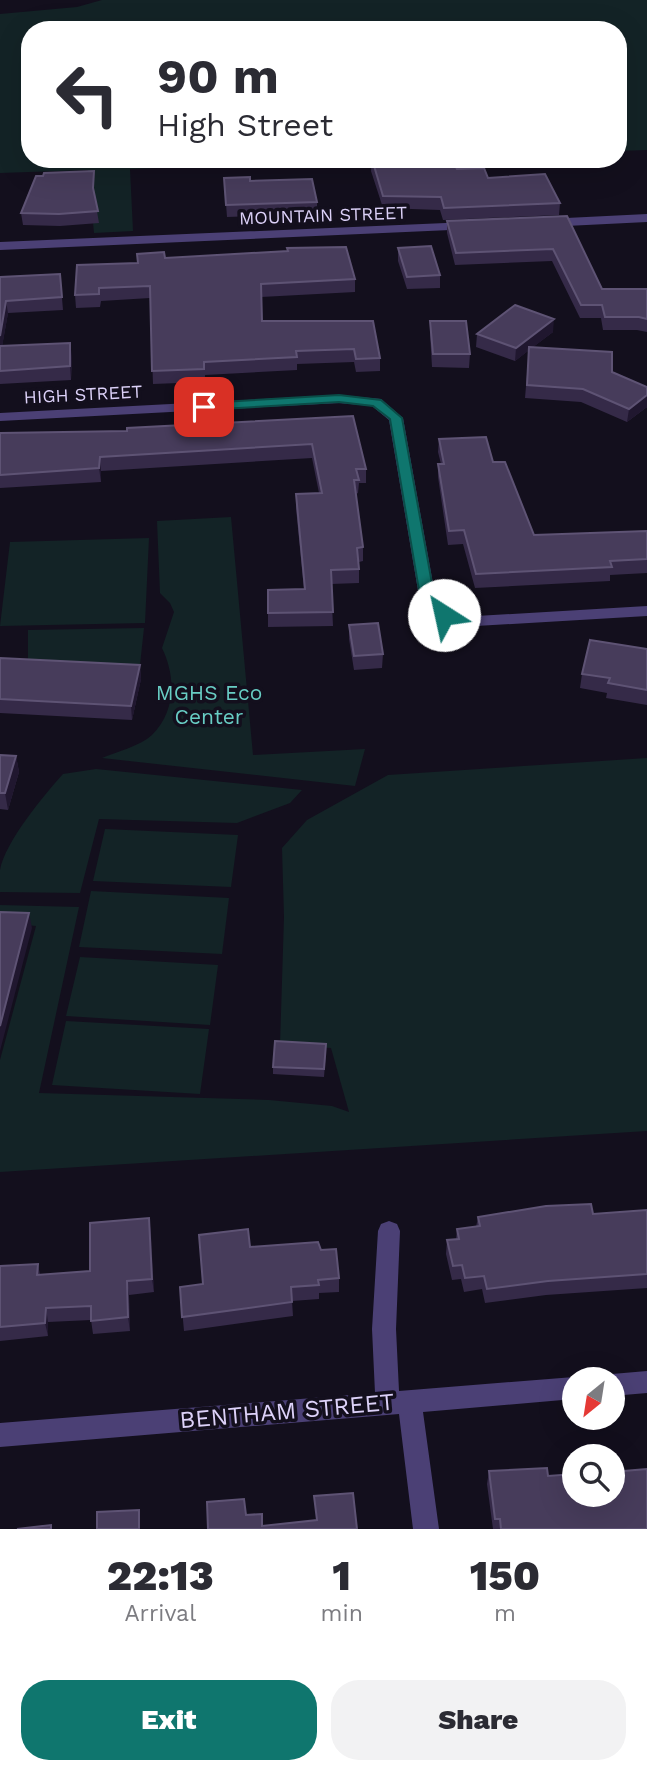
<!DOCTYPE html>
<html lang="en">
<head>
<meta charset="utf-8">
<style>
	body { margin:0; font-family:"Work Sans",sans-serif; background:#f2f2f3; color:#2b2b33; height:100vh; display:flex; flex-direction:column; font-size:26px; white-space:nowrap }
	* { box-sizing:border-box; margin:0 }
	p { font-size:23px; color:#7c7c81 }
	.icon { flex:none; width:38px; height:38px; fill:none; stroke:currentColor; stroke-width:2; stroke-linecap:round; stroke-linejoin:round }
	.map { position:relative; height:1529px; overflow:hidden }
	.sheet { display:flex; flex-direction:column; background:#fff; flex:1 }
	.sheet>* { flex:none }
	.hud { position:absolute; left:21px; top:21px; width:606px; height:147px; border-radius:28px; box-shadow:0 7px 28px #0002; background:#fff; color:#2b2b33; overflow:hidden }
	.needle { width:46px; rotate:210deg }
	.buttons { position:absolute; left:562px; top:1367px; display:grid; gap:14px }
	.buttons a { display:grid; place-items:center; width:63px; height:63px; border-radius:50%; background:#fff; box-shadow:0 7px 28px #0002; font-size:35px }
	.pin { position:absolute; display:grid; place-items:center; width:60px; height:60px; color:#fff; margin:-30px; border-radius:14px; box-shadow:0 4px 10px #0006 }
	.me { position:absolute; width:77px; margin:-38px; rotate:325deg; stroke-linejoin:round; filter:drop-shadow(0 0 5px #0008) }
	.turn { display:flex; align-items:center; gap:24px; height:147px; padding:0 21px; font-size:32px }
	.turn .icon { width:91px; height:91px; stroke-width:2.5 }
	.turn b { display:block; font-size:49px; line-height:60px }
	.eta { display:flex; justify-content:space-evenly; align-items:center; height:119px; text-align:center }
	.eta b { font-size:42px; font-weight:800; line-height:49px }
	.action { display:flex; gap:14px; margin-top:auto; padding:14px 21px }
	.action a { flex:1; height:80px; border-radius:28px; background:#0f766e; color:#fff; font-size:28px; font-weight:800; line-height:80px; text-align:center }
	.action a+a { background:#f2f2f3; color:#2b2b33 }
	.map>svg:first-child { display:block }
	.green { fill:#132326 }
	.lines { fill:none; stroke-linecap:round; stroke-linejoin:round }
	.minor { fill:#4b4075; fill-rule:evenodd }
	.wall { fill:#352a48 }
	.shaded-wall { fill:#20172f }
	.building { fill:#473c5b; stroke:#5e5374; stroke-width:2 }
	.route { fill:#0f766e; stroke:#0a4d48; stroke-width:2 }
	.labels { text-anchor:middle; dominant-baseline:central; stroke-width:7; stroke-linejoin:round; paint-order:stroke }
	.far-street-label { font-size:18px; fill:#dcd1f8; stroke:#130f1d }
	.park-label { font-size:21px; fill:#68cdc4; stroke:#130f1d }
	.near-street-label { font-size:24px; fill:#dcd1f8; stroke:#130f1d }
</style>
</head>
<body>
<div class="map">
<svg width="647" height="1529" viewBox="0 0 647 1529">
	<rect width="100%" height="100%" fill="#130f1d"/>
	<path class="green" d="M102,0H647V150L618,151V30H30V159H396L130,169L133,231L94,233L88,170L0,173V14L77,7Z
		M231,517L253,755L365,749L355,786L102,758C116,752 140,746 152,735C176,711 176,677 162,648L174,612L170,603L160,593L157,521Z
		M149,538L145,623L0,626L10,542Z
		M144,628L139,674L28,663V630Z
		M647,758V1131L0,1172V1060L36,926L0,922V905L79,907L39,1093L269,1100L332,1106L349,1112L331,1048L280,1045L284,917L282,848L307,820L388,775Z
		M96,769L302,790L290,803L237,823L99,819L80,893L0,892C0,885 0,877 0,870C5,842 44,795 63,774Z
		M105,829L238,835L231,887L93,881Z
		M91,891L229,898L222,954L79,947Z
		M80,957L218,965L210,1025L66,1016Z
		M66,1021L209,1029L200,1094L52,1085Z"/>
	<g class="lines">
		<path class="minor" d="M647,214V222L546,227L540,223L546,219Z
			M469,222L475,226L473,229L0,250V242Z
			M339,395L381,399L403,418L436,600L449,611L476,616L647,606V616L476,626L438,618L420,602L389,420L372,406L339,403L0,421V413Z
			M389,1221L397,1224L400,1231L396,1329L399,1391L574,1377L580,1379H574V1399L423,1412L439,1529H413L399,1414L0,1447V1423L375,1393L372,1329L378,1231L381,1224Z
			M647,1371V1393L612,1396V1379H603L612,1374Z"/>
	</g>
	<path class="wall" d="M372,159L398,165L457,169L488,178L560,203L559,215L443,220L440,210L383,208L371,171Z
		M94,171V194L99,223L60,226L23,225L21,213Z
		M224,178L250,181L317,202V214L227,217Z
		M567,216L602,289H647V332L637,330H603L601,318H580L552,261L455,265L447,233V221Z
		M398,248L440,275V288L407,289L398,261Z
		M165,258L355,279V292L261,297L262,321H373L380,358V371L356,372L354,362L297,364V370L205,375V382L153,384L150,298L101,301L100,307L76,308L75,295L138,263Z
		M60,274L63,310L8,313L2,346L72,356L71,380L0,384V277Z
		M430,321L470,354L469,368L432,367L430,334Z
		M553,332L533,347L612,372L647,387V407L627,422L581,402L525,398L529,350L515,361L476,347L477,334Z
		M353,416L366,469V483H359L358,493L356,494L363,547V561L359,562V583L331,584L333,626L268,627V590H304L296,508V494L319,493L312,458L101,471V482L0,488V433L127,431Z
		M439,439L493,462L534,535L647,531V573L610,575V581L475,588L463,544L448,545L438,477V464H441L438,452Z
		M349,625L383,654L382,668L354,670L349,639Z
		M647,649V705L606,698L607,693L580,688L582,674Z
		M0,658L140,665L141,679L132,720L0,713Z
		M0,755L16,756L19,772L8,810L0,809Z
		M326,1051L324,1077L273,1074V1067Z
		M647,1210V1288L546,1295L485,1303L482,1289L464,1292L461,1279L452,1280L446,1254L447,1240L456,1239L457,1229L476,1227L478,1217L593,1214Z
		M149,1218L154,1292L129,1295L130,1331L93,1334L91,1320L48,1322V1336L0,1341V1266L38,1264L40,1275L90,1271Z
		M250,1247L321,1250L339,1278V1292L319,1293V1299L292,1301L293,1316L184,1331L180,1287L203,1284Z
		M489,1471L548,1476L647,1529H493L487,1484Z"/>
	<path class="shaded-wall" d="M6,301L8,313L0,359V336Z
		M554,319L553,332L515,361L516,348Z
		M70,343L72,356L71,380L70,366Z
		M647,395V407L627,422L629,409Z
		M100,457L101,471V482L99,468Z
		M140,665L141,679L132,720L131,706Z
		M16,756L19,772L8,810L5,793Z
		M29,913L32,928L0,1051V1026Z
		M149,1218L151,1232L154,1292L152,1279Z
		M127,1281L129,1295L130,1331L128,1317Z
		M46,1308L48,1322V1336L45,1323Z"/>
	<path class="building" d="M372,159H396L398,165L454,163L457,169L484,168L488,178L545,174L560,203L444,208L441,197L383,196Z
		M94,171L93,188L98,211L59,214L21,213L36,176H43L44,173Z
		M250,177V181L312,179L317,202L226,205L224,178Z
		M567,216L602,289H647V319L639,317H605L602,305H581L553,249L456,253L447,221Z
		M431,246L440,275L407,277L398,248Z
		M346,247L355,279L261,284L262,321H373L380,358L356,359L354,349L296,351L297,357L204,362V369L152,371L150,286L99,288V294L75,295L77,265L138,263L137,254L164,252L165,258L288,251L287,248Z
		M60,274L62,297L6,301L0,336V277Z
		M515,305L554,319L516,348L477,334Z
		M430,321H466L470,354H433Z
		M70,343V366L0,371V346Z
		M529,347L612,352V372L647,387V395L629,409L583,389L527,385Z
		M353,416L366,469H356L359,480H354L363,547L357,548L359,569L331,570L333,612L268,613V590L305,589L296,494L322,493L312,444L100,457L99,468L0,475V433L127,431V428Z
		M486,437L493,462H505L534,535L647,531V559L610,561L612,567L476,574L464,530L449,531L438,464H444L439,439Z
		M378,623L383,654L354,656L349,625Z
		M590,640L647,649V690L608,683L610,678L582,674Z
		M0,658L140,665L131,706L0,699Z
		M0,755L16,756L5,793H0Z
		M0,912L29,913L0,1026Z
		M275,1041L326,1044L324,1069L273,1067Z
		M591,1204L593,1214L647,1210V1274L548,1281L487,1289L484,1276L465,1278L462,1265L453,1266L447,1240L459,1239L457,1229L480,1226L478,1217L546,1206Z
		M149,1218L152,1279L127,1281L128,1317L91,1321V1306L46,1308L45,1323L0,1327V1266L38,1264L37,1275L90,1271V1223Z
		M248,1229L250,1247L318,1242L321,1250L336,1249L339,1278L318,1280L319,1285L291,1287L292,1302L182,1317L180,1287L203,1284L199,1235Z
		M547,1468L548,1476L574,1474V1494H612V1472L647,1469V1529H501L500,1519H495L489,1471Z
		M353,1493L357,1529H208L207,1502L244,1499L246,1515L262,1514V1526L317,1520L314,1496Z
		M139,1510V1529H97V1512Z
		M51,1525V1529H17Z"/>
	<path class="route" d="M339,395L381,400L402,418L435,600L452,615L449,618H439L421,602L390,419L373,406L339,402L204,410L198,407L204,403Z"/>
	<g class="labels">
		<g class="far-street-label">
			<text transform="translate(323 215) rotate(-2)">MOUNTAIN STREET</text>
			<text transform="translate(83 394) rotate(-3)">HIGH STREET</text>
		</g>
		<g class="park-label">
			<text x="209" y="692">MGHS Eco<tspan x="209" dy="24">Center</tspan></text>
		</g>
		<g class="near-street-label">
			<text transform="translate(287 1411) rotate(-5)">BENTHAM STREET</text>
		</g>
	</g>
</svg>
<div class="buttons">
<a><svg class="needle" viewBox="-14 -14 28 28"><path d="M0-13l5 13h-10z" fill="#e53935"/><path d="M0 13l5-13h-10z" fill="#7c7c81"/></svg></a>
<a><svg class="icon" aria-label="search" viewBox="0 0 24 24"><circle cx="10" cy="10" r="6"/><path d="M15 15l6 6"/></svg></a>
</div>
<div class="pin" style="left:204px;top:407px;background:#d93025"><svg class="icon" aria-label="arrive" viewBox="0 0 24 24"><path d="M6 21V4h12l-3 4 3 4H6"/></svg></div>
<svg class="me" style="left:444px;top:615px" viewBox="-20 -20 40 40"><circle r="19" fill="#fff"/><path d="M0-13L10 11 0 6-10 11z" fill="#0f766e"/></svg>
<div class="hud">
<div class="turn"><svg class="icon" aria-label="left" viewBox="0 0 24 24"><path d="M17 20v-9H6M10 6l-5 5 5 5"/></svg><div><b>90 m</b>High Street</div></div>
</div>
</div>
<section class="sheet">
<div class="eta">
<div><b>22:13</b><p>Arrival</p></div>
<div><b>1</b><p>min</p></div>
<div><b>150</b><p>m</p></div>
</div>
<div class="action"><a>Exit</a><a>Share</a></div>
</section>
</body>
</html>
